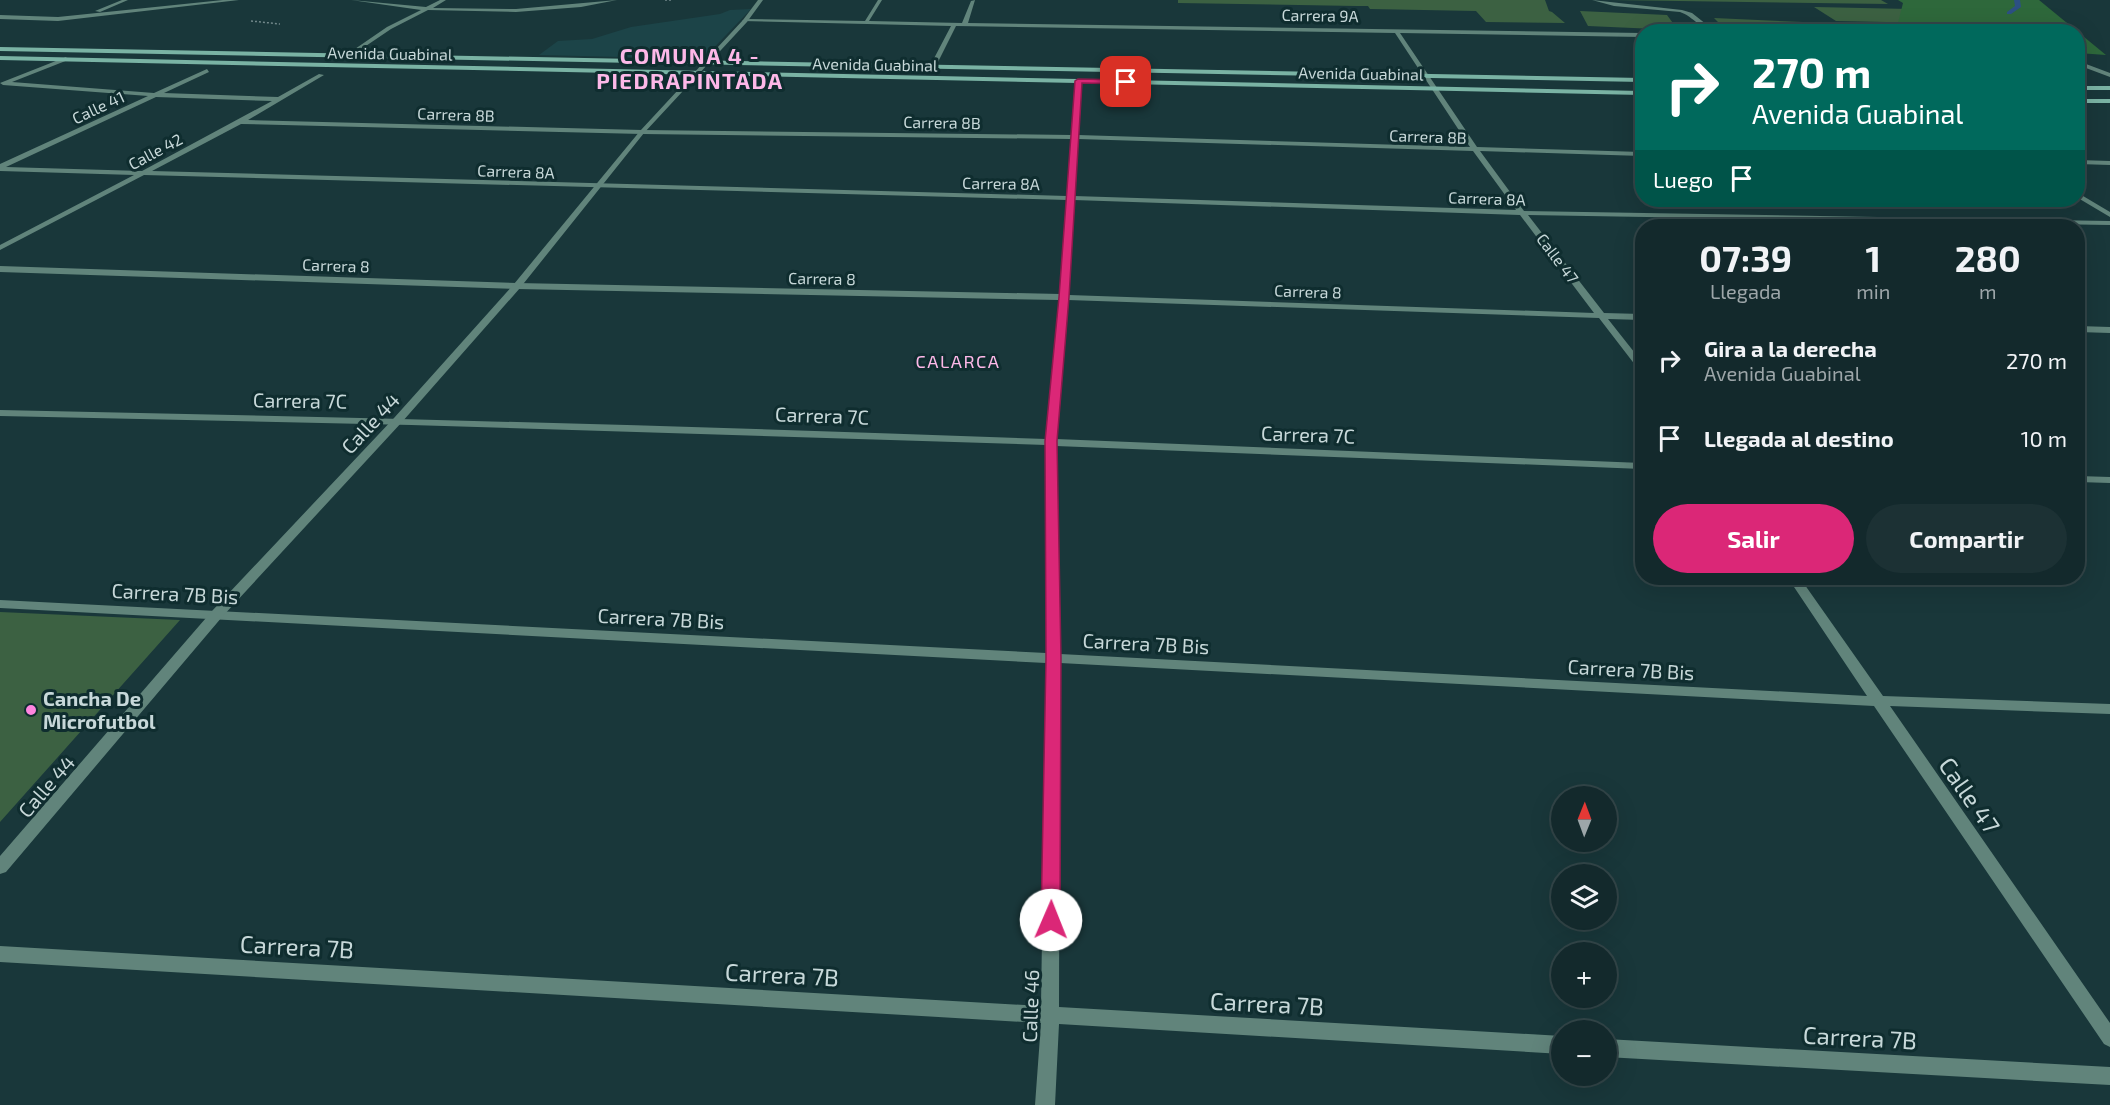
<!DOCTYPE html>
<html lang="es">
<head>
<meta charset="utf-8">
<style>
	body { margin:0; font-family:"Exo 2",sans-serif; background:#1c3134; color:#f1f3f6; height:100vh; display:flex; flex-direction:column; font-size:22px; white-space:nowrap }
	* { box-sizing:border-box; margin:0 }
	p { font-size:20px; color:#9da6a9 }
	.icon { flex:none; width:33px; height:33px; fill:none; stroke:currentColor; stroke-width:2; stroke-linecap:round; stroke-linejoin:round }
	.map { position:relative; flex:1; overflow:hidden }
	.details { position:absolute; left:1635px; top:219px; width:450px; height:366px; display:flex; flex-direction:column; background:#13292c; border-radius:24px; box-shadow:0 6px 24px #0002,0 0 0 2px #324548 }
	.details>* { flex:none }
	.top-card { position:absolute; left:1635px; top:24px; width:450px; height:183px; border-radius:24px; box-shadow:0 6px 24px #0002,0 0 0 2px #324548; background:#00695c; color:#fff; overflow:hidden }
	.needle { width:39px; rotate:1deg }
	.tools { position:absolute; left:1551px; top:786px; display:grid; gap:12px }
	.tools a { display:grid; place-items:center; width:66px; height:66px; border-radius:50%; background:#13292c; box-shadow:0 6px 24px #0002,0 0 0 2px #324548; font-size:30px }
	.pin { position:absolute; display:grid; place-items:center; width:51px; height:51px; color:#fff; margin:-26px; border-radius:12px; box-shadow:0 3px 9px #0006 }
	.me { position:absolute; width:66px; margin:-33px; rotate:1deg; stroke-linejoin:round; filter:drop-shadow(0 0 4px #0008) }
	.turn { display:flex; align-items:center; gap:21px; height:126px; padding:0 18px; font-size:27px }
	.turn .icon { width:78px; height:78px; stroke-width:2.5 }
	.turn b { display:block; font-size:42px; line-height:51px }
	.then { display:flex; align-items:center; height:57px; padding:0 18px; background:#0003; gap:12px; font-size:22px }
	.eta { display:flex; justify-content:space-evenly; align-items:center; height:102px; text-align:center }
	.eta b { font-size:36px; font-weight:700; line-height:42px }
	.action { display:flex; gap:12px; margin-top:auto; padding:12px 18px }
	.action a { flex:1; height:69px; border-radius:36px; background:#db2777; color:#fff; font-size:24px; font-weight:700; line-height:69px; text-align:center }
	.action a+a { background:#1c3134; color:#f1f3f6 }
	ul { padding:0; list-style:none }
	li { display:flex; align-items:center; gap:18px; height:78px; padding:0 18px }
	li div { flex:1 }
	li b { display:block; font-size:22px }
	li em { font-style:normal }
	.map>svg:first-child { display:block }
	.built { fill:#1c4448 }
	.green { fill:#3c6142 }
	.forest { fill:#2e683b }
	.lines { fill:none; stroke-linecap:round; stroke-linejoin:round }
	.stream { fill:#2c5083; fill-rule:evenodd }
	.path { stroke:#71888a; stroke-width:1.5; stroke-dasharray:2 2; stroke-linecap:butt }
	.service { fill:#61847b; fill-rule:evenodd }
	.minor { fill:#61847b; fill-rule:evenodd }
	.tertiary { fill:#61847b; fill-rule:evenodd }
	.secondary { fill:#7ab3a4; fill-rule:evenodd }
	.route { fill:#db2777; stroke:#8e194d; stroke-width:1.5 }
	.poi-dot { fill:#ff85df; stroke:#0f2d2f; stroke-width:2 }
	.labels { text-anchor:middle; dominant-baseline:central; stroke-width:6; stroke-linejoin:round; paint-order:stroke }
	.far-street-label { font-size:16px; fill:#c7d8d9; stroke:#0f2d2f }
	.far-neighbourhood-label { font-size:18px; letter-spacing:1.5px; fill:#fdb8e8; stroke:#0f2d2f }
	.street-label { font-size:20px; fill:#c7d8d9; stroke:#0f2d2f }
	.poi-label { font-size:20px; font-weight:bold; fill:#c7d8d9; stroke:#0f2d2f; text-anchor:start }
	.far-district-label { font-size:22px; font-weight:bold; letter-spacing:1.5px; fill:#fdb8e8; stroke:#0f2d2f }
	.near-street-label { font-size:24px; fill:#c7d8d9; stroke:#0f2d2f }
</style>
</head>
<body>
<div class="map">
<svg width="2110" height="1105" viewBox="0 0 2110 1105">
	<rect width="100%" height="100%" fill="#19373a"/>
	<path class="built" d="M751,9L703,59L539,55L558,41L592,39L631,27L720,14L730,10Z"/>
	<path class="green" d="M1178,0H1545L1549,11L1552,12L1565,23L1486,22L1476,11L1370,9L1368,6H1356L1178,3Z
		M1610,0H1881L1888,4Z
		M1814,7L1911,9L1936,23L1836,21Z
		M1580,11L1667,15L1678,30L1588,26Z
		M1714,18L1803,22L1814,31H1727Z
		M1842,23L1934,27L1942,31H1853Z
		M0,612L180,620L0,822Z"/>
	<path class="forest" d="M1898,0H2039L2106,55L2078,53V32L1896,31L1903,3Z"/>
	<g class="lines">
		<path class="stream" d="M2014,0H2020L2021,7L2011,14H2007V12L2015,6Z"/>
		<path class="path" d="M665,0H671
			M251,21L280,24"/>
		<path class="service" d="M1592,0L1682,10L1692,13L1716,32C1703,32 1693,16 1680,12L1614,6Z"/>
		<path class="minor" d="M122,0H128L100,12L95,11Z
			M223,0H239L58,21L0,19V15L58,17Z
			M351,0L426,7L440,0H446L433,8L516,9L617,0L581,7L516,12L428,10L391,29L354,54L352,51L387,27L421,10Z
			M878,0H882L869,21L962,23L971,1L975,0L968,23L1642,33V37L1400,33L1477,147L1642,152V156L1480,151L1524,211L2110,221V225L1528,215L1604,313L1642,314V320L1608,319L1642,362V371L1639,370L1599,318L1068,300L1056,439L1642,463V469L1056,446L1060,654L1867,696L1788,578H1800L1883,696L2110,704V714L1890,706L2110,1023V1047L2104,1044L1874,706L1060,663L1059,1007L1562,1036V1054L1059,1024L1055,1105H1035L1041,1023L0,962V946L1041,1006L1046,663L0,608V600L1046,653V445L411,425L0,416V410C349,417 697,426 1046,439L1059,300L517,289L0,272V266L517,283L1060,294L1067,200L144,175L0,250V245L134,175L0,171V164L148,96L3,85L0,83L66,57L68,60L12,82L154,93L207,69L209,72L164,93L278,97L319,74L324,75L248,120L642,130L1071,135L1075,81L1078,79L1081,81L1078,135L1470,147L1395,33L956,26L936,66L933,68L930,66L951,26L742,21L745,19L865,21ZM156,97L272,101L142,171L6,167ZM241,124L642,134L1071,139L1067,196L152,171ZM1078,139L1473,151L1516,210L1074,196ZM1074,200L1520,215L1594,313L1069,295Z
			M2078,61L2110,73V77L2078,65Z
			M2078,160L2110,161V165L2078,164Z
			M2078,193L2110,212V217L2078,198Z
			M2078,326L2110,327V333L2078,332Z
			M2078,476L2110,477V483L2078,482Z
			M1606,1039L2110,1067V1085L1606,1057Z"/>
		<path class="tertiary" d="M758,0H763L747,22L644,133L520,288L402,422L222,617L6,872L0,874V856L212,611L394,418L514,284L640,131L743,20Z"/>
		<path class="secondary" d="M0,47L1642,78V82L0,51Z
			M0,56L1642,91V95L0,60Z
			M2078,86H2110V90H2078Z
			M2078,99H2110V103H2078Z"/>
	</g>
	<path class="route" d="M1078,79L1126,80L1129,82L1126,84L1082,83L1069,297L1057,441L1061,658L1060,920L1057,926L1051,928L1044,926L1041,920L1046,658L1045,441L1059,297L1075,81Z"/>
	<circle class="poi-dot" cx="31" cy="710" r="6"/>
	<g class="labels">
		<g class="far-street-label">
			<text transform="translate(1320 15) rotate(1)">Carrera 9A</text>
			<text transform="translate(390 53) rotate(1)">Avenida Guabinal</text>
			<text transform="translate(875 64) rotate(1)">Avenida Guabinal</text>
			<text transform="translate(1361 73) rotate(1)">Avenida Guabinal</text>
			<text transform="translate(98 107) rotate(-25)">Calle 41</text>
			<text transform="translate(456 114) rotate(2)">Carrera 8B</text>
			<text transform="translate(942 122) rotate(1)">Carrera 8B</text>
			<text transform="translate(1428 136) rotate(2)">Carrera 8B</text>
			<text transform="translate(155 151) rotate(-28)">Calle 42</text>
			<text transform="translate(516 171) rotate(2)">Carrera 8A</text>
			<text transform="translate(1001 183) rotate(1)">Carrera 8A</text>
			<text transform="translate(1487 198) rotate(2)">Carrera 8A</text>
			<text transform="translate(1558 258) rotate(53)">Calle 47</text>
			<text transform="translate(336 265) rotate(2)">Carrera 8</text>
			<text transform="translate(822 278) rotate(1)">Carrera 8</text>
			<text transform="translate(1308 291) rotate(2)">Carrera 8</text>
		</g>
		<g class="far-neighbourhood-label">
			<text x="958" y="361">CALARCA</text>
		</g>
		<g class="street-label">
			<text transform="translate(300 400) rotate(1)">Carrera 7C</text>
			<text transform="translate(822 415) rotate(2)">Carrera 7C</text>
			<text transform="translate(370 423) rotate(-47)">Calle 44</text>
			<text transform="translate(1308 434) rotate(2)">Carrera 7C</text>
			<text transform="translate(175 593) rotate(3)">Carrera 7B Bis</text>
			<text transform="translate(661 618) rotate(3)">Carrera 7B Bis</text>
			<text transform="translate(1146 643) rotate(3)">Carrera 7B Bis</text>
			<text transform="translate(1631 669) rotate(3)">Carrera 7B Bis</text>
			<text transform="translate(46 786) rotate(-49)">Calle 44</text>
			<text transform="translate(1030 1006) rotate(-88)">Calle 46</text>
		</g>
		<g class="poi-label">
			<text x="43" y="698">Cancha De<tspan x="43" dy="23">Microfutbol</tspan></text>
		</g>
		<g class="far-district-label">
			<text x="690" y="55">COMUNA 4 -<tspan x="690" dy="25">PIEDRAPINTADA</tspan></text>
		</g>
		<g class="near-street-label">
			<text transform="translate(1970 795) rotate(55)">Calle 47</text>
			<text transform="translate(297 946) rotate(3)">Carrera 7B</text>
			<text transform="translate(782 974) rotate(3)">Carrera 7B</text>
			<text transform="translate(1267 1003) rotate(3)">Carrera 7B</text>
			<text transform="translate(1860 1037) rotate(3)">Carrera 7B</text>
		</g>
	</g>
</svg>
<div class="tools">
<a><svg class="needle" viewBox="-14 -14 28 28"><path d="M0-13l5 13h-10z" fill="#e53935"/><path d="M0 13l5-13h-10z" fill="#9da6a9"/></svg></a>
<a><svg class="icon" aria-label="layers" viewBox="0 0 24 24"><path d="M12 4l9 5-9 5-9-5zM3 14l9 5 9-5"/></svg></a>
<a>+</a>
<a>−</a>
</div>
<div class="pin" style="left:1126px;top:82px;background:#d93025"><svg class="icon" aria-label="arrive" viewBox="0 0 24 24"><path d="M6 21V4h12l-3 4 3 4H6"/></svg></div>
<svg class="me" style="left:1051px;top:920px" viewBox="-20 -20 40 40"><circle r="19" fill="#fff"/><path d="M0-13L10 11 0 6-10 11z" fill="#db2777"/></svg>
<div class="top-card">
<div class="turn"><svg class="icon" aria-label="right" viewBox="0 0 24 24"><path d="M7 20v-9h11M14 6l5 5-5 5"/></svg><div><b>270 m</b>Avenida Guabinal</div></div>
<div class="then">Luego<svg class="icon" aria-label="arrive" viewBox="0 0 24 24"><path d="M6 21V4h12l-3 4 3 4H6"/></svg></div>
</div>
<section class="details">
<div class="eta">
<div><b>07:39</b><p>Llegada</p></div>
<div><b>1</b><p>min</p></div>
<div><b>280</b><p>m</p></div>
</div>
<ul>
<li><svg class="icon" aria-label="right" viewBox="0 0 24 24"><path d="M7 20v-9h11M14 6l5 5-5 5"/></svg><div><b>Gira a la derecha</b><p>Avenida Guabinal</p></div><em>270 m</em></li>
<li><svg class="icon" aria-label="arrive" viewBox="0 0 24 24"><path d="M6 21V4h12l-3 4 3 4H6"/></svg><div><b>Llegada al destino</b></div><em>10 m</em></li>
</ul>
<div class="action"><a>Salir</a><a>Compartir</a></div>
</section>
</div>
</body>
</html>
